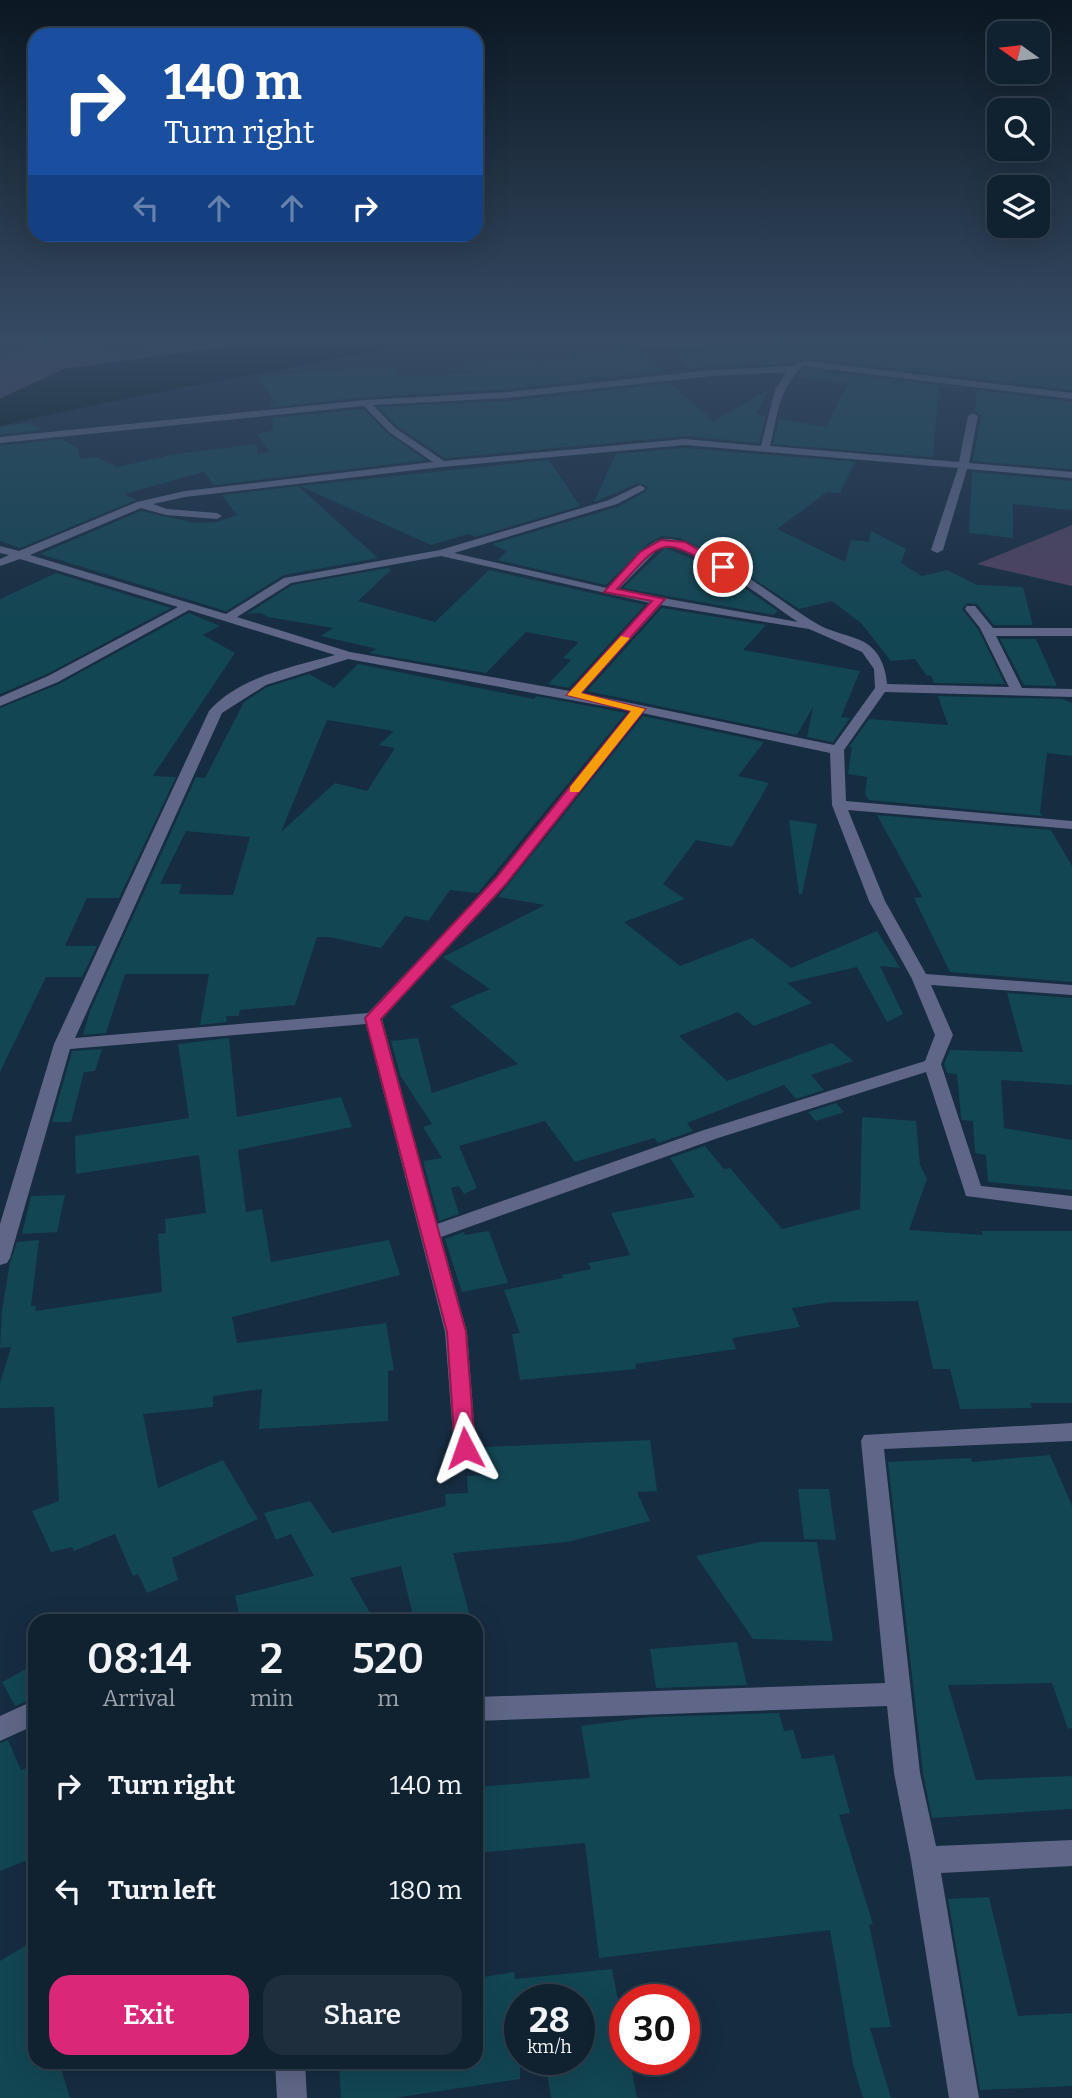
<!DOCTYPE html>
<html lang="en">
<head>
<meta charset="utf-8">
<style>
	body { margin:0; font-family:Bitter,serif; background:#1e2e3c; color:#f1f3f6; height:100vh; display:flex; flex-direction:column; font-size:26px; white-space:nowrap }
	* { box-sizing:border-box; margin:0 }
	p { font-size:23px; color:#9ca3ab }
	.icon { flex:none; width:38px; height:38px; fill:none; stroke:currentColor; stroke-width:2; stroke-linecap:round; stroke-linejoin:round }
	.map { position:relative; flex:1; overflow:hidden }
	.details { position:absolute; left:28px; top:1614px; width:455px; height:455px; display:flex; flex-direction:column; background:#102130; border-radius:21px; box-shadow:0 7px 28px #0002,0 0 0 2px #303e4c }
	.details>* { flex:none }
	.banner { position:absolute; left:28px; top:28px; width:455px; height:214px; border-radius:21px; box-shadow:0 7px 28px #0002,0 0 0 2px #303e4c; background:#1a4fa0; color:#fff; overflow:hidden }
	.needle { width:46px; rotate:284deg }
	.fabs { position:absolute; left:987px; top:21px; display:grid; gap:14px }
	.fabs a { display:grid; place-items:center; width:63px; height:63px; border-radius:14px; background:#102130; box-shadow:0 7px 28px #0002,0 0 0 2px #303e4c; font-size:35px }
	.speed { position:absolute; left:504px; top:1984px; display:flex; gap:14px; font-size:35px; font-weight:700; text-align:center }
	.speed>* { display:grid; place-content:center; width:91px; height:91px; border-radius:50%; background:#102130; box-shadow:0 7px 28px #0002,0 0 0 2px #303e4c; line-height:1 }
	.speed small { font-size:18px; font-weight:400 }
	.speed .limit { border:10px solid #d22; background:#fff; color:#111 }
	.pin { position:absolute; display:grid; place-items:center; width:60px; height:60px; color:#fff; margin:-30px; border:4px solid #fff; border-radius:50%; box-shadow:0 2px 7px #0007 }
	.me { position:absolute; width:77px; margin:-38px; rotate:356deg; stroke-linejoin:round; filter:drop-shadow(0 0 5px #0008) }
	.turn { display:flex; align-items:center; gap:24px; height:147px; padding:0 21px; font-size:32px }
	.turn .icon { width:91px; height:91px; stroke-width:2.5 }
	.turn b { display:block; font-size:49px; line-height:60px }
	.lanes { display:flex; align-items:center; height:66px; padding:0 21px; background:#0003; justify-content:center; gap:35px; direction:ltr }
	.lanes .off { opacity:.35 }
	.eta { display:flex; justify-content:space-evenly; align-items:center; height:119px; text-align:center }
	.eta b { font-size:42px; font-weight:600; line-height:49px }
	.action { display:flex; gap:14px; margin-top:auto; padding:14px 21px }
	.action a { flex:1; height:80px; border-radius:21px; background:#db2777; color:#fff; font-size:28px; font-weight:600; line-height:80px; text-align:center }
	.action a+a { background:#1e2e3c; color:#f1f3f6 }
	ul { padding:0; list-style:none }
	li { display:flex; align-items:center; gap:21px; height:105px; padding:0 21px }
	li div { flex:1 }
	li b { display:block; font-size:26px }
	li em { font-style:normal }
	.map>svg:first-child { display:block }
	.green { fill:#4f425f }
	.water { fill:#001514 }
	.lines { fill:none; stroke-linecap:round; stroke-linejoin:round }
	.stream { stroke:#001514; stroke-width:4.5 }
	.building { fill:#124653; fill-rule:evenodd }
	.minor { fill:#5f6687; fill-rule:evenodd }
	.route { fill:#db2777; stroke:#8e194d; stroke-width:2 }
	.slow { fill:#f59e0b }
</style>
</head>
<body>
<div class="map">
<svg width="1072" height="2098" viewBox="0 0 1072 2098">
	<rect width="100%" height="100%" fill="#162c40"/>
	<path class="green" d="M68,338L127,354L181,338H306L65,371L0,401V354Z
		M1072,525V586L977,564Z"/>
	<path class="water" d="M306,338H429L289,367L105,399L0,424V401L65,371Z"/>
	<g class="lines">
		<path class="stream" d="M0,401L65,371L306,338
			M0,424C142,390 286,368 429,338"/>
	</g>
	<path class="building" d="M833,338L1047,339L1072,344V390L806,358L791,363L761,365L763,361L688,369L677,348L820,345Z
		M637,349L664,371L507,389L366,397L270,407V404H276L258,377L393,366L398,377L473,373L461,364L527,356L538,361Z
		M804,369L970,389L939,387L933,457L773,444L779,419L826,427L848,383L797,377Z
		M670,383L714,421L768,390L756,414L766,416L759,443L685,436L445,458L397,426L379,407L507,401Z
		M977,390L1072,402V469L973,461L981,416L975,411Z
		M363,409L388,434L426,460L214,485L204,472L124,494L136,500L20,548L0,541V446L61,439L77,447L80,459L97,457L117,467L171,455L256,444L258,454L270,452L257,434L274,430L272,418Z
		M29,423L43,430L0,434V427Z
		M685,448L855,462L840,493L827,492L777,529L845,562L851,540L869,542L871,531L906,549L901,563L922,576L947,570L977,585L1023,587L1033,625H994L977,604L967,603L962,609L978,629L1005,684L934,683L931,675L927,676L915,659L891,661L861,623L832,601L799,609L721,557L680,538L662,536L648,543L606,585L498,560L507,551L492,544L618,507L645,492L648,487L639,483L594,502L616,454Z
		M549,460L580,506L475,537L468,534L431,545L300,486Z
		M972,472L1072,481V510L1013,504V538L969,533Z
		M298,486L378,558L284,575L226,611L40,554L141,511L195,523L217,522L237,515L222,495Z
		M665,548L714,568L778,611L774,615L623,588Z
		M388,568L391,570L358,601L435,622L489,570L645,605L569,688L548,684L571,660L563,658L579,642L526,632L486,673L369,653L377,649L321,636L333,628L268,617L261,613L247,614L292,585Z
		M56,573L171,608L47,674L0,694V599Z
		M662,608L766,625L743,650L860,671L841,717L850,718L833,742L807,737L813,707L797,735L587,691Z
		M189,613L220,626L203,635L235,653L153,776L176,777L119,898H87L65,946H97L82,977H46L0,1072V708L59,684Z
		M1000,639H1036L1057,686L1024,685Z
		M358,664L534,699L536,696L626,713L478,893L450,890L428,921L405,916L381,948L329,937H317L295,1005L240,1010L239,1016H226L227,1022L200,1025L209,974H125L106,1033L83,1035L90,1011L196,777L205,778L244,702L267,687L309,674L334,688ZM327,720L394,731L379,745L395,748L367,791L335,783L281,832ZM186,831L250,837L233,895L179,894L182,884H160Z
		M938,696L1063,699L1072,703V756L1047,753L1040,812L1042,816L869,800L865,794L867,777L848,774L852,747H849L869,719L948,725Z
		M643,716L764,742L738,776L769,783L732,847L696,840L663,884L685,899L624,922L680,966L752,938L791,968L877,931L900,968L880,966L903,1014L887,1022L857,967L787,983L812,1003L754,1026L738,1012L679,1036L727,1081L832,1043L853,1061L811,1075L824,1090L796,1099L784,1085L687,1123L693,1131L658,1143L654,1138L575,1162L545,1121L459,1146L477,1188L464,1194L459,1186L451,1188L459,1214L439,1221L423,1161L442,1158L423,1127L432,1124L400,1075L391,1041L418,1038L432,1093L518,1064L450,1006L490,989L443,957L545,905L498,897Z
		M877,815L1051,830L1072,866V982L950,972L914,898L922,897Z
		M789,820L817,824L802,894H799Z
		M1007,993L1072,998V1085L1001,1080L1004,1128L1072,1140V1190L988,1182L986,1155L975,1153L973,1121L962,1120L961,1116L957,1074L947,1073L944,1064L950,1050L1023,1052Z
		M229,1038L237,1117L341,1097L352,1127L238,1150L246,1212L262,1209L271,1262L389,1240L400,1275L232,1317L237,1343L386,1323L394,1370L388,1371V1421L259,1429L262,1389L213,1396V1407L143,1414L158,1488L223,1460L258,1519L172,1558L178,1580L147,1593L138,1574L133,1576L115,1534L74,1551L72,1547L51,1552L32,1511L59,1501L54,1407L0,1408V1383L11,1347L0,1348L2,1310L10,1263L17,1242L39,1240L31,1306H36L35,1311L162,1292L158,1234L166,1233L165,1219L206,1213L199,1155L76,1174L75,1136L189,1118L178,1044Z
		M102,1049L95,1071L84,1072L71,1122H52L72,1051Z
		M836,1103L844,1112L816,1121L808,1112Z
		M862,1117L916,1121L920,1165L927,1179L909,1230L983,1235L981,1231H1072V1403H1030L1032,1408L960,1409L950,1369H933L918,1301L832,1302L792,1308L800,1327L732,1338L736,1349L635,1364L636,1369L520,1380L512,1334L520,1333L504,1290L563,1278L562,1275L591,1269L588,1263L630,1255L611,1213L695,1197L670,1158L705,1146L724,1169L730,1168L782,1229L860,1209Z
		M65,1195L57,1232L22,1234L31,1196Z
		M489,1231L508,1283L462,1292L445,1239L464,1232L465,1235Z
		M650,1440L657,1491L637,1492L650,1521L567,1542L453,1553L471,1620H414L401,1566L350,1578L374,1620H240L235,1596L314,1576L291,1534L276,1540L264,1513L310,1501L332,1533L446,1506L445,1494L468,1493L467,1476L486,1475L485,1447Z
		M1050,1455L1072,1506V1728L1068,1729L1052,1683L948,1685L976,1780L1072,1776V1809L932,1818L923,1773L888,1462L971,1458L972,1462Z
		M798,1489H829L836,1540L804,1539Z
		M760,1542H817L833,1641L753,1639L696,1556Z
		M737,1642L747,1685L656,1688L650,1649Z
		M35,1664V1698L15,1706L2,1682Z
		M779,1713L784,1731L793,1730L802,1759L834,1755L850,1813L839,1815L873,1924L869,1925L891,2027L870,2028L891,2098H863L853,2064L830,1930L599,1958L585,1843L476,1853V1787L590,1778L581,1726L650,1717Z
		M8,1740L21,1770L35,1765V1857L0,1871V1743Z
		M989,1897L1018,2016L1072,2013V2086L980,2090L948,1899Z
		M35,1940V2062H59L70,2098H0V1961Z
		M612,1969L625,2035V2060H630L637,2098H551L545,2060H579V2000H520V2079L394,2098H341L339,2062H476V1978L514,1972L515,1979Z"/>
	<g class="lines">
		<path class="minor" d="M823,338L820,342L647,346L643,343L647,340Z
			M1049,338H1072V342Z
			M806,361L1072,393V399L803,366C778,390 778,414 770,446L959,462L968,416L973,413L978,416L969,463L1072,472V478L967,469L943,550L937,553L931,550L958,468L685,445L442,467L185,497L153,504L167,509L217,513L222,516L217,519L166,515L141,508L30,555L226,614L284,578L440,550L609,500L640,485L645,488L644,490L617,504L454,553L607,588C620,575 646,541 663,539C700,534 785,607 821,626C836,634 858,636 870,646C882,656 886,671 887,684L1009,687L980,628L965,609L967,606H975L993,628H1072V636H996L1022,688L1072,689V697L885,692L844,750L846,801L1072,821V829L848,810L885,901L926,974L1072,985V995L931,985L953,1035L941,1064L981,1186L1072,1196V1210L966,1196L926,1072L718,1138L441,1237L467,1332L476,1448L473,1454L465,1457L457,1454L454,1448L445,1332L366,1024L70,1049L10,1258L7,1263L0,1265V1224L54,1044L209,711C240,676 293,667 335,655L189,610L58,682L0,706V697L48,676L178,607L20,559L0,566V559L9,555L0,553V546L19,551L137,502L185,491L433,462L389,432L364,406L0,443V437L366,400L507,392L712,370L792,366ZM786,372L775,390L761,446L685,439L444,461L395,428L373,405L507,398L712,376ZM665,545C703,550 765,600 798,622L618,590L659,548ZM441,556L650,603L570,691L350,652L237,617L291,583ZM661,605L809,629L862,652L874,669L875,688L834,745L582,693ZM348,659L631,711L496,878L368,1013L75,1038L222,713L266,685ZM642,713L830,753L832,805L869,901L912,979L935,1035L925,1061L704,1130L437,1224L382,1019L506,884Z
			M1072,1423V1441L884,1449L920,1773L936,1846L1072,1840V1866L941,1873L979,2098H949L911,1860L894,1773L887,1706L476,1721V1697L885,1683L861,1441L864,1435Z
			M35,1700V1725L0,1741V1716Z
			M275,2062H305L307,2098H277Z"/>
	</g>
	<linearGradient id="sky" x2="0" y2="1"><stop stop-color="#0c1823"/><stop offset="0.54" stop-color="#364b64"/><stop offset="1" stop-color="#364b64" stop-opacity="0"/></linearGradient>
	<rect width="1072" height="631" fill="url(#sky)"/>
	<path class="route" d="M661,540L685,542L728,567L719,569C659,535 663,539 617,589L665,599L581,693L645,709L506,884L381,1019L466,1332L475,1448L472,1454H458L455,1448L447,1332L365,1018L496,878L631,711L567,695L652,601L604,592L640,552Z"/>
	<path class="slow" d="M621,636L630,638L581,693L645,709L579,792H570V787L631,711L567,695Z"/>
</svg>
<div class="fabs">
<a><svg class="needle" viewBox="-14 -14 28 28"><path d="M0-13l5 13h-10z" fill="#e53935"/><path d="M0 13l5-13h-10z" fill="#9ca3ab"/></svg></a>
<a><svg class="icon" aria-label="search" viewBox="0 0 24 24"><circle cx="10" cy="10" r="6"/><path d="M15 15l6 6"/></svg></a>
<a><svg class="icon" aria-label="layers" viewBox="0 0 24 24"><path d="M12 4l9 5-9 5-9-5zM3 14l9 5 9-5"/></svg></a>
</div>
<div class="speed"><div>28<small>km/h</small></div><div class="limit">30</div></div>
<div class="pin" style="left:723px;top:567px;background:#d93025"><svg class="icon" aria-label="arrive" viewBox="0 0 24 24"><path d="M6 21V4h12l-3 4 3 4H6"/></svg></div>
<svg class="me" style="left:465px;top:1448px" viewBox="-20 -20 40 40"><path d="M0-17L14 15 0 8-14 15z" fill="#db2777" stroke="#fff" stroke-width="4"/></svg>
<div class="banner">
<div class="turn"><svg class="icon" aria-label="right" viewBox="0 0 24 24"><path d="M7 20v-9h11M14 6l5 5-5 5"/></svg><div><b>140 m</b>Turn right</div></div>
<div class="lanes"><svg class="icon off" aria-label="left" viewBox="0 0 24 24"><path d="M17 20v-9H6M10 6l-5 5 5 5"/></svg><svg class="icon off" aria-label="ahead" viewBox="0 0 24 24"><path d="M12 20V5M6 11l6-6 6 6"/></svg><svg class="icon off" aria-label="ahead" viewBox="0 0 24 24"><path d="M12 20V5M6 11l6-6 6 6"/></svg><svg class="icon" aria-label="right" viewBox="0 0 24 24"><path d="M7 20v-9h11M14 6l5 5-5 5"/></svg></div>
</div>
<section class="details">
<div class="eta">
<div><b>08:14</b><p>Arrival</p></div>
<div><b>2</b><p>min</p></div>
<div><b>520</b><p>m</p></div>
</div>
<ul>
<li><svg class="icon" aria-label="right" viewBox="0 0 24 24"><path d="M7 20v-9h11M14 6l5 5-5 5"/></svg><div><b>Turn right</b></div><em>140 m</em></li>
<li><svg class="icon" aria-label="left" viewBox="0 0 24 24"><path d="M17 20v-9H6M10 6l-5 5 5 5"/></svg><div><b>Turn left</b></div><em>180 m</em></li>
</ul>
<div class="action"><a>Exit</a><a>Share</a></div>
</section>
</div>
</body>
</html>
